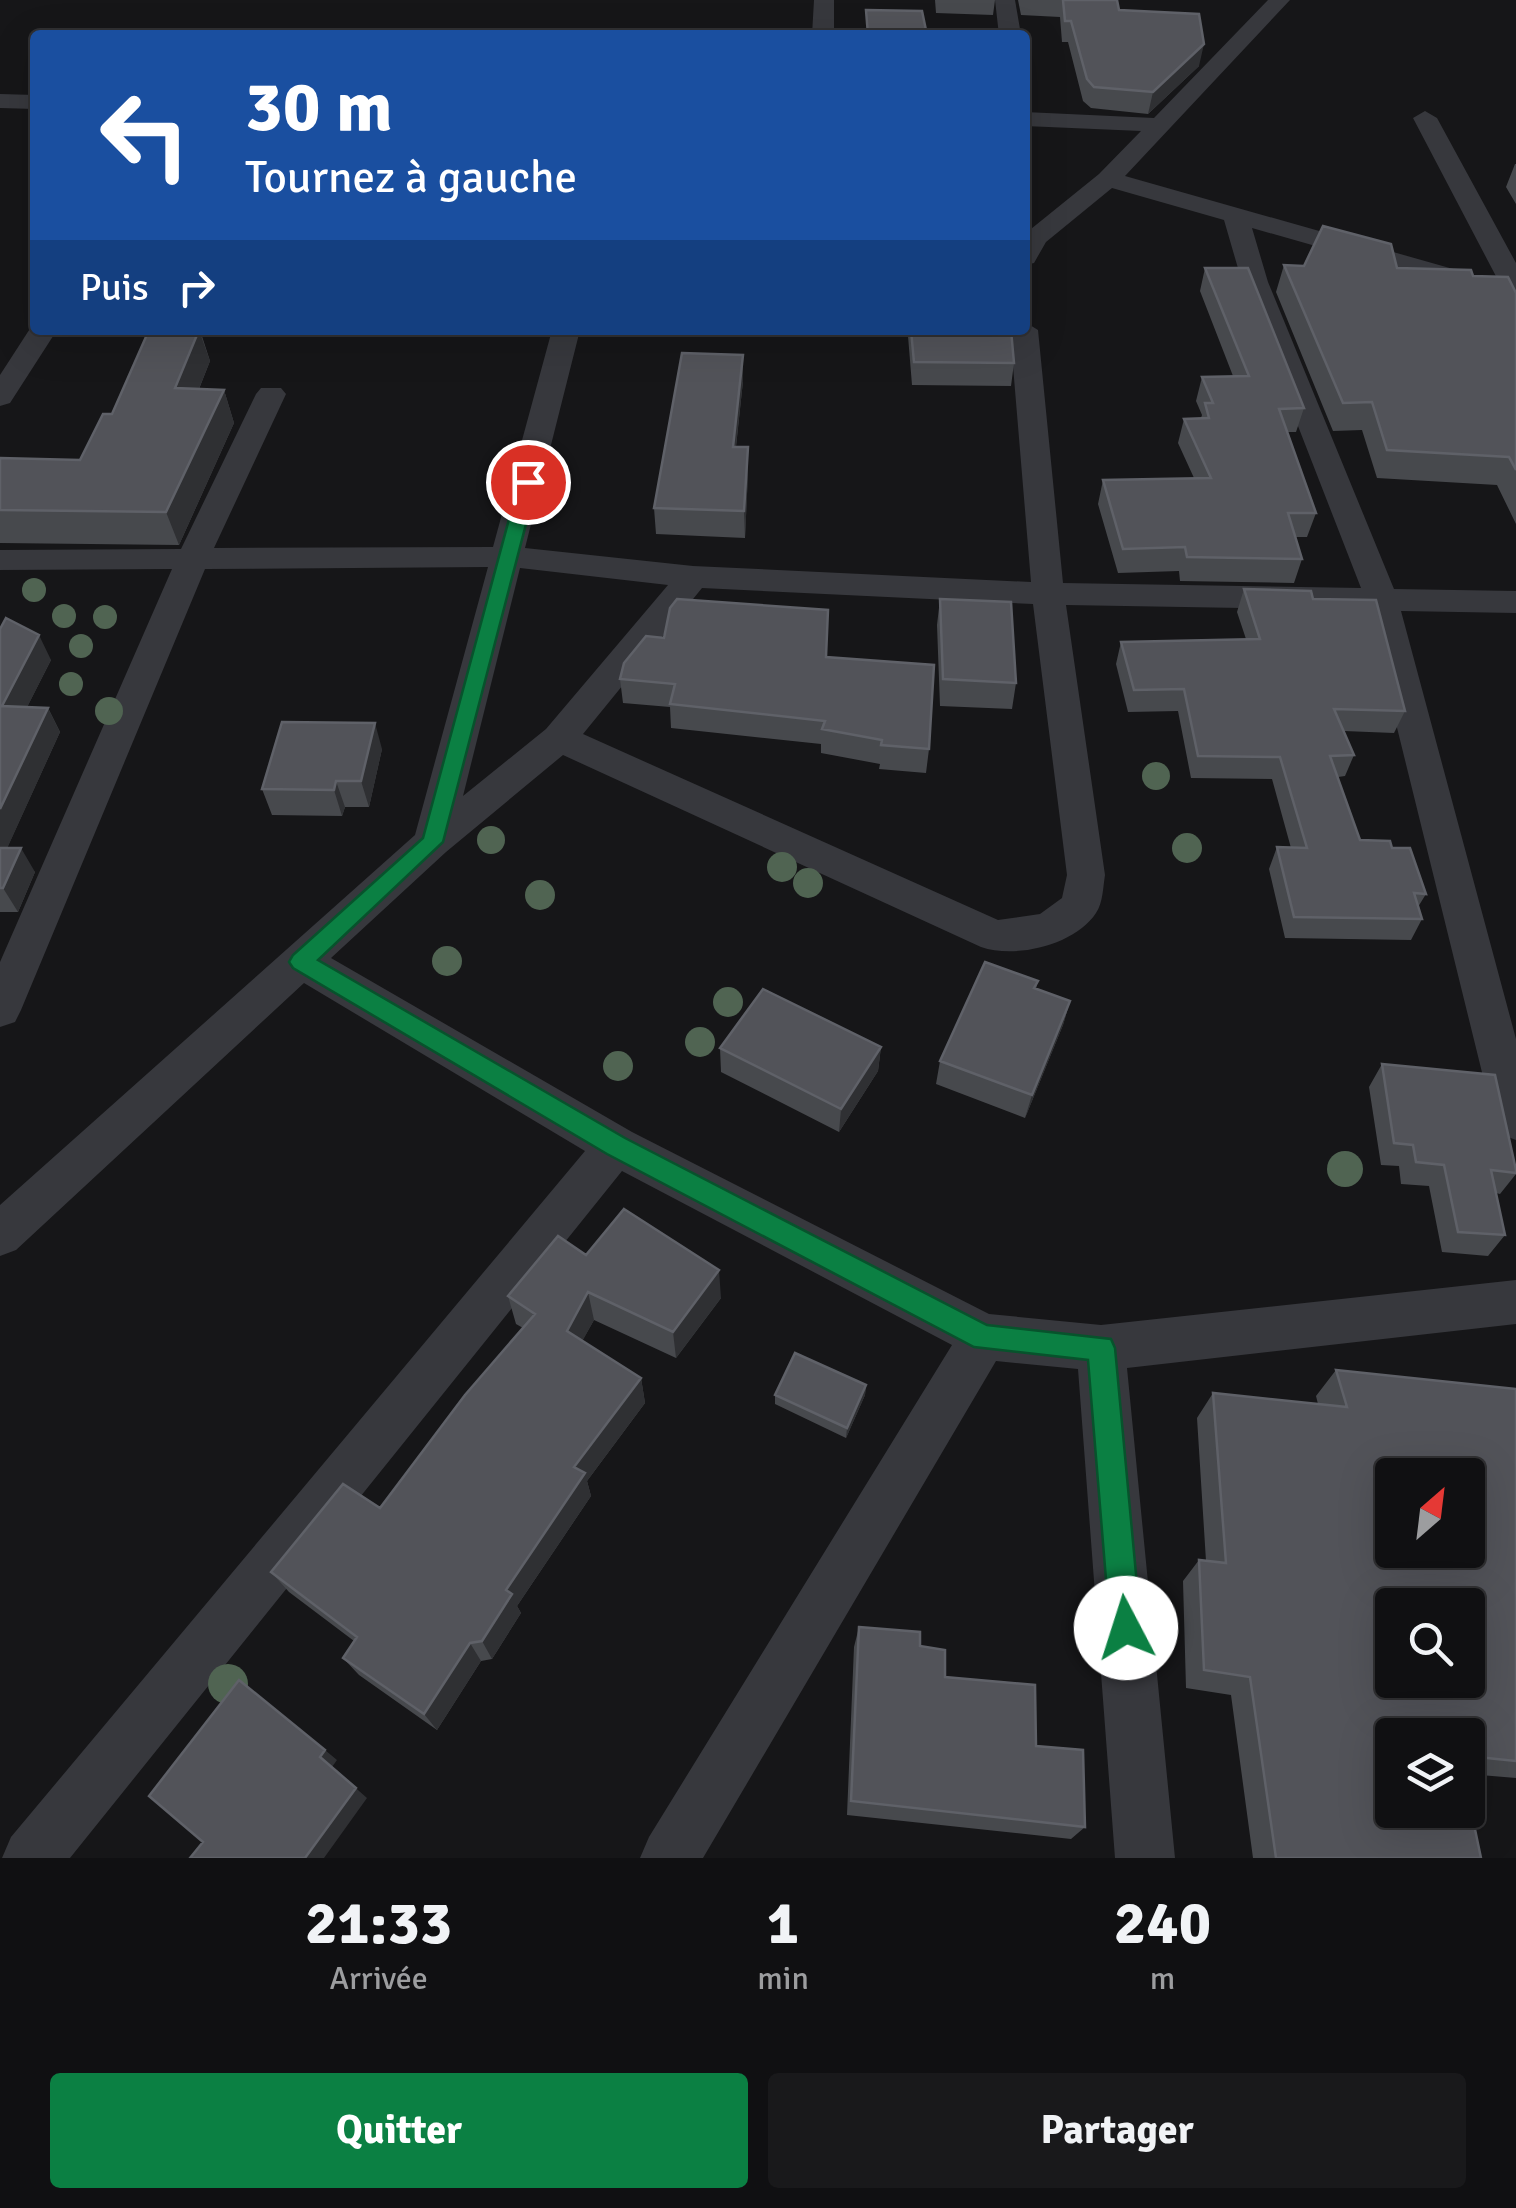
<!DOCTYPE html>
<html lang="fr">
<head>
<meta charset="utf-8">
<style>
	body { margin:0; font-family:Signika,sans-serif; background:#19191b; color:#f1f3f6; height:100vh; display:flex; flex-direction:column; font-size:38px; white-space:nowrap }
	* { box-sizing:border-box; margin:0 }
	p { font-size:32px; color:#9c9d9f }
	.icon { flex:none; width:55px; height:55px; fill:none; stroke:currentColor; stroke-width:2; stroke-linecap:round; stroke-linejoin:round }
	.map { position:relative; height:1858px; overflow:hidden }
	.side { display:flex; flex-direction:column; background:#101012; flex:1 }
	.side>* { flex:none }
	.hud { position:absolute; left:30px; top:30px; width:1000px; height:305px; border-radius:10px; box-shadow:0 10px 40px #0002,0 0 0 2px #303032; background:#1a4fa0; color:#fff; overflow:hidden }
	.needle { width:65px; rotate:28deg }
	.fabs { position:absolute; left:1375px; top:1458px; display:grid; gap:20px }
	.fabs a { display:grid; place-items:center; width:110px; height:110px; border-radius:10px; background:#101012; box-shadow:0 10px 40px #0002,0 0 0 2px #303032; font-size:50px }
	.pin { position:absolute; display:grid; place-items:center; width:85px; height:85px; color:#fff; margin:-42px; border:5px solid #fff; border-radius:50%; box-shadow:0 2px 10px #0007 }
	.me { position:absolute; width:110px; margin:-55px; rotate:355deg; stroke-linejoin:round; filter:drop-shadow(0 0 8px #0008) }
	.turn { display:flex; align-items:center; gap:35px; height:210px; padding:0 50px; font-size:45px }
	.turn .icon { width:130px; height:130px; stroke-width:2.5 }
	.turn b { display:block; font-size:70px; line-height:85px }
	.then { display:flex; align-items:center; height:95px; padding:0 50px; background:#0003; gap:20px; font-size:38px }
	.eta { display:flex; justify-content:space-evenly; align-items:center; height:170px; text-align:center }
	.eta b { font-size:60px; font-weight:700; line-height:70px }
	.button { display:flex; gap:20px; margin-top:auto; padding:20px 50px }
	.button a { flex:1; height:115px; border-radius:10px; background:#0b8043; color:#fff; font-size:40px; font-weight:700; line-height:115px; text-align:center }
	.button a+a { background:#19191b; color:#f1f3f6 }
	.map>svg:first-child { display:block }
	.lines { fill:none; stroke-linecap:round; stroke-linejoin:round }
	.minor { fill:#37383d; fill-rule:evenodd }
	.tree { fill:#506452 }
	.wall { fill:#47494d }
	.shaded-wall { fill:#2f3033 }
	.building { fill:#525359; stroke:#5f6168; stroke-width:2.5; fill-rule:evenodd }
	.route { fill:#0b8043; stroke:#07532c; stroke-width:2.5 }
</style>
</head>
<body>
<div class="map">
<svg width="1516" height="1858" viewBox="0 0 1516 1858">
	<rect width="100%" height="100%" fill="#161618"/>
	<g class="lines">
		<path class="minor" d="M814,0H834V35H812Z
			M995,0H1015L1021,35H999Z
			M1268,0H1290L1125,176L1499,282L1413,118L1425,111L1437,118L1516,263V303L1252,228L1268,282L1394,589L1516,591V613L1401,611L1516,1039V1140L1500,1134L1494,1121L1368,610L1066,605L1105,875C1103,887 1103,903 1096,913C1075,945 1016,959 981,947L563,755L446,852L331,958L632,1132L989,1314L1101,1325L1516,1280V1324L1127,1368L1175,1858H1115L1078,1369L996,1361L703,1858H640L649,1837L952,1345L622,1171L70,1858H2L11,1837L585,1151L304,983L16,1250L0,1256V1205L415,835L488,567L205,569L21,1010L15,1022L0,1027V962L172,569L0,570V550L181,549L256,394L261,388H281L286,394L214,548L493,547L552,330H580L525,548L693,566L1031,582L1010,330H1025V322L1038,330L1063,583L1361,588L1242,282L1224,220L1112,188L1046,242L1034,263L1025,265L1026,233L1099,174L1141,131L1025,126V112L1154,118ZM520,568L668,585L546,729L463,796ZM702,588L1033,604L1067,875L1062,898L1040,914L998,920L583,734Z
			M0,94L35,95V109L0,108Z
			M33,324L35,330H57L10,403L0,406V375Z"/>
	</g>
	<g class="tree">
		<circle cx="34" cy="590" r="12"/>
		<circle cx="64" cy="616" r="12"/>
		<circle cx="105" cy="617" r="12"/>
		<circle cx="81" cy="646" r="12"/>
		<circle cx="71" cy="684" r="12"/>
		<circle cx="109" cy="711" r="14"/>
		<circle cx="1156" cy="776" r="14"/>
		<circle cx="491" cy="840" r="14"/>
		<circle cx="1187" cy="848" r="15"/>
		<circle cx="782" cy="867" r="15"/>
		<circle cx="808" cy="883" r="15"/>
		<circle cx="540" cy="895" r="15"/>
		<circle cx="447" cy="961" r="15"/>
		<circle cx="728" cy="1002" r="15"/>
		<circle cx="700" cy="1042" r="15"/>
		<circle cx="618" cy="1066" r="15"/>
		<circle cx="1345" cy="1169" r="18"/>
		<circle cx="228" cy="1684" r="20"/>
	</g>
	<path class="wall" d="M935,0H995L993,15L936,13Z
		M1018,0H1117L1119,10L1199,66L1148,114L1091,108L1083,101L1068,42H1062L1060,17L1021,15Z
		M1515,164H1516V204L1506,187Z
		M1284,265L1397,268L1473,276L1516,293V524L1497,485L1377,478L1362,430L1333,431L1276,292Z
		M1205,268L1304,408L1296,432H1287L1316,513L1307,537H1296L1302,559L1294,583L1180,581L1179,571L1118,573L1098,504L1103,480L1194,478L1178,443L1184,419L1201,418L1202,415L1196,401L1202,377L1233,376L1200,291Z
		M149,330H200L210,361L199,389L224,390L234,423L179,545L0,543V458L80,460L112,414Z
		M836,330H1011L1014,363L1011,386L912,385L908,336L836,333Z
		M743,381L736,447L748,473L745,538L656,534L654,508Z
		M1244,589L1313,599L1405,711L1394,733L1344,731L1354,755L1345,776L1338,777L1360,840L1392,848L1426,894L1418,907L1422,919L1411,940L1285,938L1269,869L1277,847L1291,848L1272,779L1191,778L1178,711L1128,712L1116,664L1121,642L1246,639L1237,612Z
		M940,599L1016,683L1012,709L940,706L937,625Z
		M0,629L51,660L27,707L48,708L60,732L7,848L35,872L18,912H0Z
		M664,638L826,657L929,749L926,773L879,769L880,764L821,753V744L671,728L670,707L623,703L620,679Z
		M382,749L369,807H345L342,816L272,815L262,789Z
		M1038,981L1036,989L1070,1001L1063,1025L1025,1118L936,1084L940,1061Z
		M881,1047L878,1071L839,1132L721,1072L720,1048Z
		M1382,1064L1516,1170V1174L1500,1194L1496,1193L1505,1235L1488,1256L1442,1252L1429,1186L1401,1184L1399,1166L1381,1165L1369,1087Z
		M586,1255L721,1298L676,1358L594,1320L582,1341L641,1378L645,1403L587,1481L591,1496L517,1606L521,1613L492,1659L481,1661L437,1730L359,1675L343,1658L354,1641L289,1592L271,1572L380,1508L523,1328L516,1324L508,1296Z
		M1336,1370L1516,1389V1778L1468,1774V1735H1392L1481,1858H1253L1231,1695L1186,1688L1183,1581L1199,1560L1206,1561L1197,1418L1213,1393L1318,1404L1316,1396Z
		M866,1385L865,1395L846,1438L775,1404V1395Z
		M859,1627L920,1646L945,1677L1085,1827L1071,1839L847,1815L854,1647Z"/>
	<path class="shaded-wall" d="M1204,44L1199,66L1148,114L1153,92Z
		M199,330L210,361L186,421L175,388Z
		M743,355V381L733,473V447Z
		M224,390L234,423L179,545L166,512Z
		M748,447V473L745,538L744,511Z
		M39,635L51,660L15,731L2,706Z
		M48,708L60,732L0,864V809Z
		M375,723L382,749L369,807L361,781Z
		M336,781L345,807L342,816L334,790Z
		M21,848L35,872L18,912L3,888Z
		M1070,1001L1063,1025L1025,1118L1032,1095Z
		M881,1047L878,1071L839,1132L841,1109Z
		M719,1270L721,1298L676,1358L673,1332Z
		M588,1292L594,1320L573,1358L567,1331Z
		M641,1378L645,1403L587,1481L591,1496L517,1606L521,1613L492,1659L482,1641L506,1590L574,1467Z
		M866,1385L865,1395L846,1438L847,1428Z
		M470,1643L481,1661L437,1730L424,1714Z
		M325,1750L337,1760L332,1767L367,1798L324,1858H305L320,1757Z"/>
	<path class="building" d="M1063,0H1117L1119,10L1199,14L1204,44L1153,92L1094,87L1087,79L1071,21H1065Z
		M866,10L922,11L927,35H868Z
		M1323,226L1391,244L1397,268L1471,270L1473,276L1508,277L1516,293V470L1509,457L1387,450L1372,402L1343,403L1284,265L1304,266Z
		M1205,268H1248L1304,408L1279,409L1316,513H1288L1302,559L1187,557L1185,547L1123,549L1103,480L1211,478L1184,419L1209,418L1205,403H1213L1202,377L1249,376Z
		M149,330H199L175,388L224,390L166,512L0,510V458L80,460L103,414H112Z
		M911,330H1011L1014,363L914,362Z
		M682,353L743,355L733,447H748L744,511L654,508Z
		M1244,589L1311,591L1313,599L1376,600L1405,711L1334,709L1354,755L1330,756L1360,840L1390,841L1392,848H1410L1426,894L1414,893L1422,919L1294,917L1277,847L1307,848L1280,757L1198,756L1184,689L1134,690L1121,642L1260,639Z
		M677,599L828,610L826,657L934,665L929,749L881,745L882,740L822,729L825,721L670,704L675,684L620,679L624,663L646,636L664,638L670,608Z
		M940,599L1011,602L1016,683L943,679Z
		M6,618L39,635L2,706L48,708L0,809V629Z
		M282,722L375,723L361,781H336L334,790L262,789Z
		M0,848H21L3,888H0Z
		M985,962L1038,981L1034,988L1070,1001L1032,1095L940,1061Z
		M763,989L881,1047L841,1109L720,1048Z
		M1382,1064L1495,1075L1516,1170V1173L1491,1170L1505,1235L1458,1232L1444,1165L1416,1162L1413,1145L1394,1143Z
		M624,1209L719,1270L673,1332L588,1292L567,1331L641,1378L574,1467L585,1473L506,1590L512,1594L482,1641L470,1643L424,1714L343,1658L357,1637L271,1572L343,1484L380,1508L465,1395L535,1314L508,1296L558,1236L586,1255Z
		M795,1353L866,1385L847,1428L775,1395Z
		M1336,1370L1516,1389V1761L1468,1756V1735H1392V1810H1468V1796L1481,1858H1276L1250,1677L1204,1670L1199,1560L1226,1563L1213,1393L1347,1407ZM1392,1475H1468V1550H1392ZM1392,1605H1468V1680H1392Z
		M859,1627L920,1632V1646L945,1650V1677L1035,1685L1036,1746L1083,1750L1085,1827L851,1801Z
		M239,1680L325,1750L320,1757L356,1788L305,1858H190L203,1842L149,1796Z"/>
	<path class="route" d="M528,476L537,482L443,842L318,960L625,1138L987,1325L1111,1339L1115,1348L1141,1628L1137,1639L1126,1644L1115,1639L1110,1628L1088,1360L974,1347L607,1154L293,968L289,962L293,955L423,838L519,482Z"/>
</svg>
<div class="fabs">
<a><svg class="needle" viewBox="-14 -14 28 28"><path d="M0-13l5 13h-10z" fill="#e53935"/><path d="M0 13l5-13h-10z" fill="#9c9d9f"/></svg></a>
<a><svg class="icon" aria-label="search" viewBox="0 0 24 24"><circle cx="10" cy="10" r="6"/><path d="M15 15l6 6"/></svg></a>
<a><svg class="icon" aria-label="layers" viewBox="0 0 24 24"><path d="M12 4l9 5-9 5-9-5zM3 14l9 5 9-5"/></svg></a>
</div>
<div class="pin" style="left:528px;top:482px;background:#d93025"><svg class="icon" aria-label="arrive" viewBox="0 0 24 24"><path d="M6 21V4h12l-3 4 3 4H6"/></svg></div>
<svg class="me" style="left:1126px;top:1628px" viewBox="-20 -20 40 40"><circle r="19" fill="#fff"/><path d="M0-13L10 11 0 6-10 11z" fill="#0b8043"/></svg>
<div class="hud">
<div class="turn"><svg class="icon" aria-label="left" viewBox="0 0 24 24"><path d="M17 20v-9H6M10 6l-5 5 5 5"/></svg><div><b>30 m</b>Tournez à gauche</div></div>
<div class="then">Puis<svg class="icon" aria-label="right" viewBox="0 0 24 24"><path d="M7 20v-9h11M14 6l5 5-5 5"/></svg></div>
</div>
</div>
<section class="side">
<div class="eta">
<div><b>21:33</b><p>Arrivée</p></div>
<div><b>1</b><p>min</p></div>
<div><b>240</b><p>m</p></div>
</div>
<div class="button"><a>Quitter</a><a>Partager</a></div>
</section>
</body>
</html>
